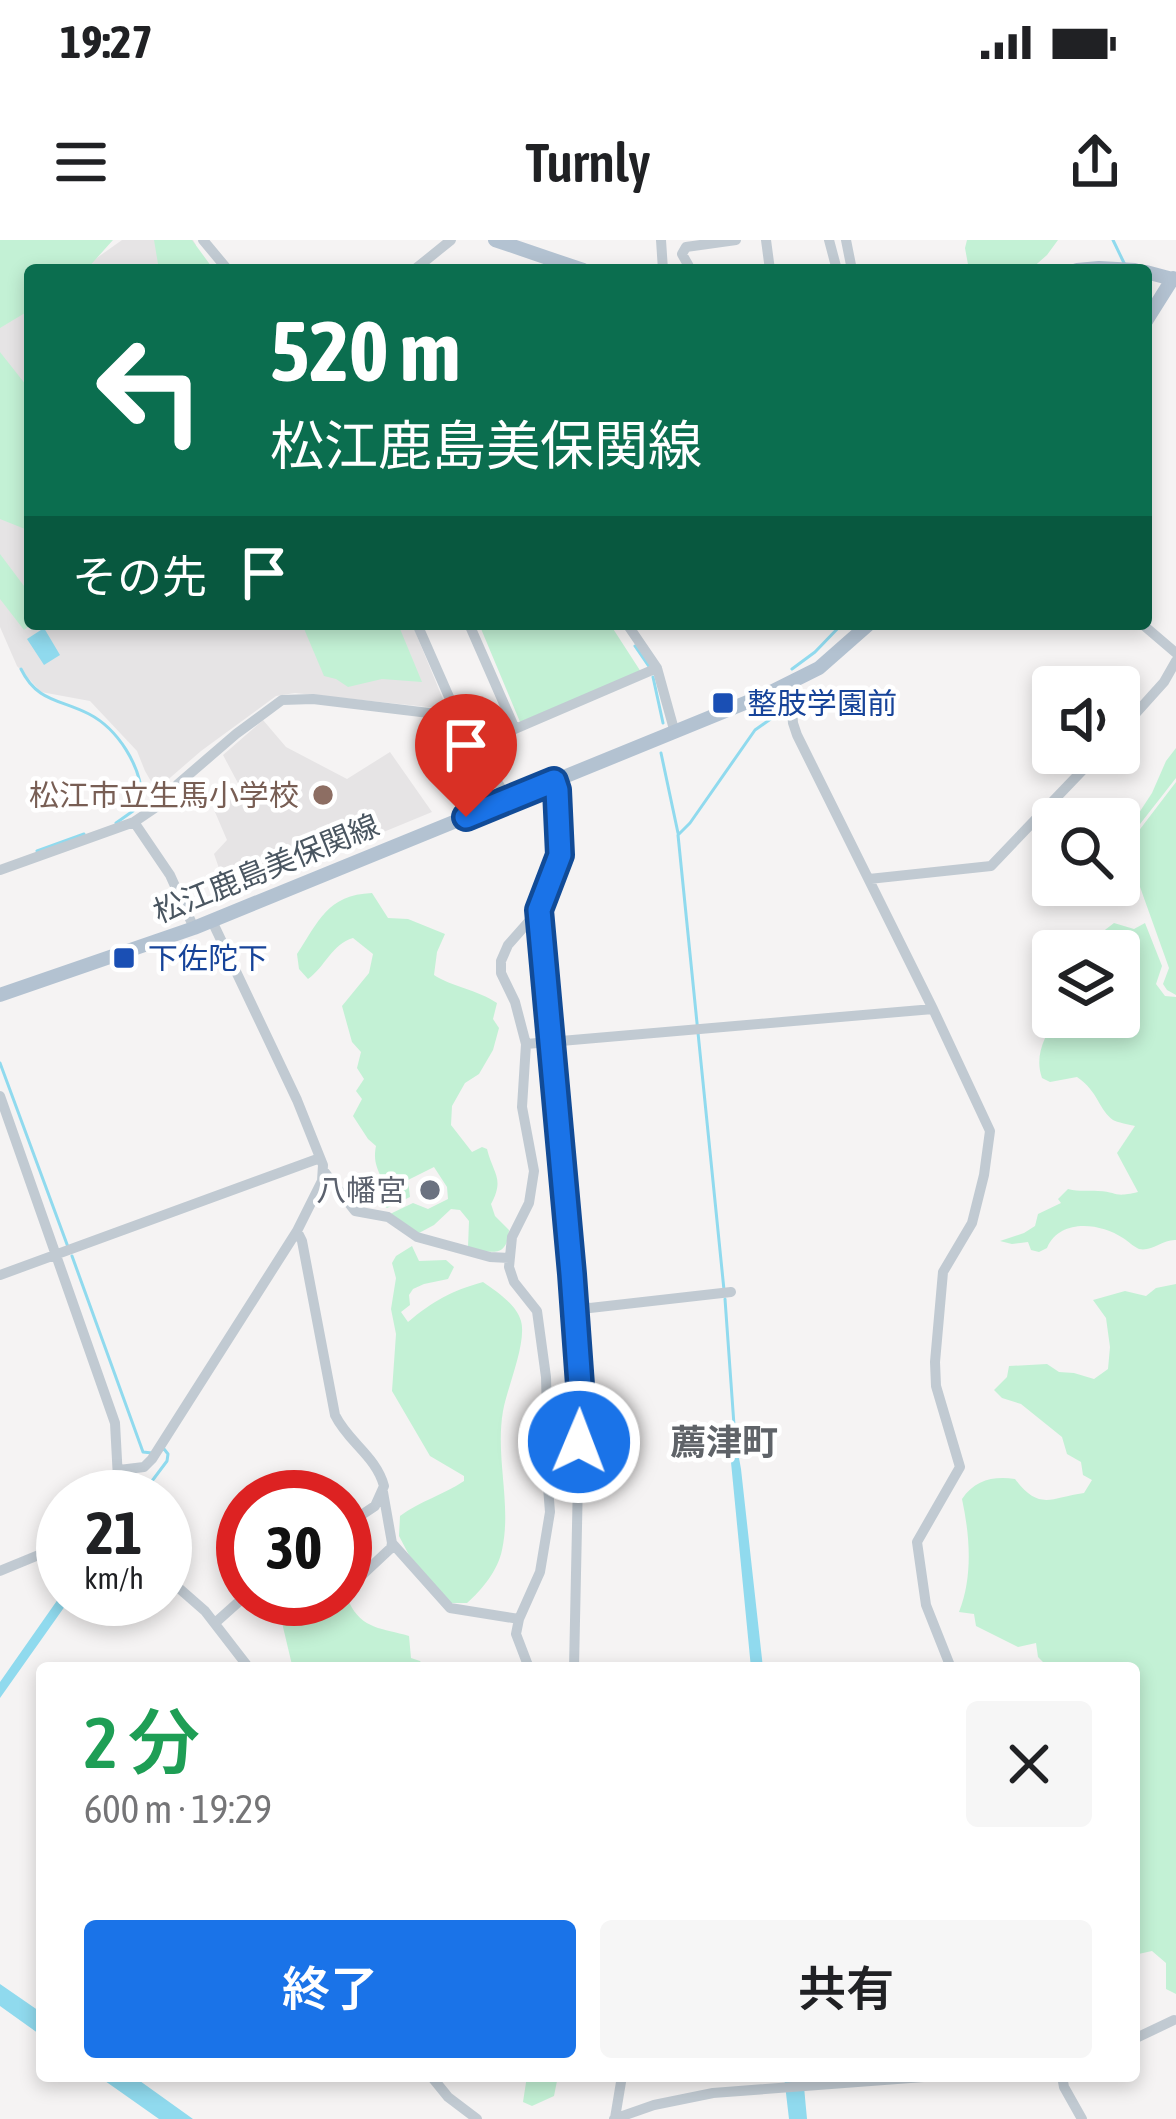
<!DOCTYPE html>
<html lang="ja">
<head>
<meta charset="utf-8">
<style>
	body { margin:0; font-family:"Asap Condensed","Noto Sans JP",sans-serif; background:#f6f6f6; color:#202124; height:100vh; display:flex; flex-direction:column; font-size:45px; white-space:nowrap }
	* { box-sizing:border-box; margin:0 }
	p { font-size:39px; color:#757577 }
	.icon { flex:none; width:66px; height:66px; fill:none; stroke:currentColor; stroke-width:2; stroke-linecap:round; stroke-linejoin:round }
	.map { position:relative; flex:1; overflow:hidden }
	.details { position:absolute; left:36px; top:1422px; width:1104px; height:420px; display:flex; flex-direction:column; background:#fff; border-radius:12px; box-shadow:0 6px 18px #0003 }
	.details>* { flex:none }
	.banner { position:absolute; left:24px; top:24px; width:1128px; height:366px; border-radius:12px; box-shadow:0 6px 18px #0003; background:#0b6e4f; color:#fff; overflow:hidden }
	.fabs { position:absolute; left:1032px; top:426px; display:grid; gap:24px }
	.fabs a { display:grid; place-items:center; width:108px; height:108px; border-radius:12px; background:#fff; box-shadow:0 6px 18px #0003; font-size:60px }
	.speed { position:absolute; left:36px; top:1230px; display:flex; gap:24px; font-size:60px; font-weight:700; text-align:center }
	.speed>* { display:grid; place-content:center; width:156px; height:156px; border-radius:50%; background:#fff; box-shadow:0 6px 18px #0003; line-height:1 }
	.speed small { font-size:30px; font-weight:400 }
	.speed .limit { border:18px solid #d22; background:#fff; color:#111 }
	.pin { position:absolute; display:grid; place-items:center; width:102px; height:102px; color:#fff; margin:-123px -51px; border-radius:50% 50% 50% 0; rotate:-45deg; box-shadow:0 0 12px #0007 }
	.pin .icon { rotate:45deg }
	.me { position:absolute; width:132px; margin:-66px; rotate:1deg; stroke-linejoin:round; filter:drop-shadow(0 0 9px #0008) }
	.turn { display:flex; align-items:center; gap:42px; height:252px; padding:0 48px; font-size:54px }
	.turn .icon { width:156px; height:156px; stroke-width:2.5 }
	.turn b { display:block; font-size:84px; line-height:102px }
	.then { display:flex; align-items:center; height:114px; padding:0 48px; background:#0003; gap:24px; font-size:45px }
	.round { display:grid; place-items:center; flex:none; width:126px; height:126px; border-radius:12px; background:#f6f6f6 }
	.headline { display:flex; align-items:center; justify-content:space-between; height:204px; padding:0 48px }
	h1 { font-size:72px; font-weight:600; line-height:90px; color:#1e9e55 }
	.primary-button { display:flex; gap:24px; margin-top:auto; padding:24px 48px }
	.primary-button a { flex:1; height:138px; border-radius:12px; background:#1a73e8; color:#fff; font-size:48px; font-weight:600; line-height:138px; text-align:center }
	.primary-button a+a { background:#f6f6f6; color:#202124 }
	.status { display:flex; justify-content:space-between; align-items:center; height:84px; padding:0 60px; background:#fff; direction:ltr }
	.status svg { height:33px; fill:currentColor }
	header { display:flex; justify-content:space-between; align-items:center; height:156px; padding:0 48px; background:#fff; font-size:54px; font-weight:600 }
	.map>svg:first-child { display:block }
	.education { fill:#e6e4e5 }
	.green { fill:#c3f1d5 }
	.water { fill:#90daee }
	.lines { fill:none; stroke-linecap:round; stroke-linejoin:round }
	.stream { stroke:#90daee; stroke-width:3 }
	.minor { stroke:#c1cad2; stroke-width:10 }
	.major { stroke:#b3c2d1; stroke-width:14 }
	.route-casing { stroke:#114b97; stroke-width:30 }
	.route { stroke:#1a73e8; stroke-width:21 }
	.transit-dot { fill:#1a4fb4; stroke:#fff; stroke-width:4.5 }
	.education-dot { fill:#8d6e63; stroke:#fff; stroke-width:4.5 }
	.worship-dot { fill:#6b7280; stroke:#fff; stroke-width:4.5 }
	.labels { text-anchor:middle; dominant-baseline:central; stroke-width:9; stroke-linejoin:round; paint-order:stroke }
	.transit-label { font-size:30px; fill:#164399; stroke:#fff; text-anchor:start }
	.education-label { font-size:30px; fill:#785e54; stroke:#fff; text-anchor:end }
	.street-label { font-size:30px; fill:#4a5661; stroke:#fff }
	.worship-label { font-size:30px; fill:#5b616d; stroke:#fff; text-anchor:end }
	.quarter-label { font-size:36px; font-weight:bold; fill:#5f6368; stroke:#fff }
</style>
</head>
<body>
<div class="status"><b>19:27</b><svg viewBox="0 0 49 12"><path d="M0 12V9h3v3zM5 12V6h3v6zM10 12V3h3v9zM15 12V0h3v12zM26 1h20v11H26zM47 4h2v5h-2z"/></svg></div>
<header><svg class="icon" aria-label="menu" viewBox="0 0 24 24"><path d="M4 6h16M4 12h16M4 18h16"/></svg>Turnly<svg class="icon" aria-label="share" viewBox="0 0 24 24"><path d="M12 15V3M7 8l5-5 5 5M5 13v7h14v-7"/></svg></header>
<div class="map">
<svg width="1176" height="1879" viewBox="0 0 1176 1879">
	<rect width="100%" height="100%" fill="#f5f3f3"/>
	<path class="education" d="M122,0H193L196,5L173,30H80Z
		M30,66V384H412L447,469L295,453L276,456L201,511L156,550L145,531L137,511L90,461L41,452L17,426L0,387V87Z
		M263,480L286,507L347,539L390,512L432,572L248,648L240,626L220,631L214,614L227,600L212,565L239,545L223,515Z"/>
	<path class="green" d="M0,0H113L86,30H30V70L0,88Z
		M154,0H192L214,30H159Z
		M967,0H1058L1047,15L1030,30H969L965,8Z
		M0,112L30,150V291L0,279Z
		M0,314L30,354V384H32L24,390L0,359Z
		M302,384H398L422,442L382,439L348,447L336,439L324,436Z
		M479,384H610L641,432L520,482Z
		M1176,508V538L1133,593L1131,585L1152,553L1166,521Z
		M1176,542V755L1167,750L1163,744L1169,728L1130,619L1131,601Z
		M372,653L388,678L408,679L445,694L437,712L434,735C450,746 478,750 497,763L493,779L499,788L493,810L479,834L465,843L452,866L451,885L472,912L482,907L487,909C493,934 505,938 491,964L495,976L509,990C507,1020 490,1012 468,1007L469,981L460,970L451,969L434,985L419,993L390,974L413,963L428,969L448,959L447,947L434,927L408,940L410,957L387,968L384,966C384,957 385,947 382,940C377,927 373,921 376,906L368,899L353,876L362,859L356,851L364,839L357,828L361,812L352,802L342,766L369,733L373,714L353,698C332,704 325,727 308,739L299,729L297,714C319,681 327,655 372,653Z
		M1114,683L1134,689L1145,683L1162,726L1156,744L1165,756L1176,757V1000C1163,999 1152,1012 1139,1009C1134,1007 1128,1001 1123,998C1100,983 1060,978 1047,1008L1039,1012L1031,1010L1028,1002L1012,1004L1000,1001L1024,993L1035,986L1038,974L1061,963L1058,959L1068,949C1080,952 1087,950 1098,951C1119,952 1113,958 1138,952L1117,913L1135,886C1131,885 1116,882 1113,880C1099,870 1098,851 1077,837L1050,842L1042,838C1034,816 1045,794 1058,777H1119V711H1089L1097,696Z
		M412,1006L419,1021L446,1020L454,1027L448,1039L424,1044L413,1049L409,1055L410,1065L401,1072L408,1082C433,1061 451,1051 483,1042C496,1051 516,1064 521,1081C527,1103 507,1148 503,1171C495,1218 512,1264 502,1310C498,1330 482,1350 467,1363H450L409,1315L399,1296L400,1276C420,1261 443,1255 464,1241V1236L430,1216L392,1151L396,1094L391,1069L396,1038L392,1023L396,1016Z
		M1176,1044V1754L1166,1749V1723L1152,1711L1134,1715V1428H1049L1038,1417L1036,1403L1018,1407L976,1386L974,1374L959,1372C973,1337 970,1296 962,1259C975,1240 993,1236 1015,1239C1039,1271 1050,1258 1084,1253L1092,1240L1083,1235L1081,1222L1067,1214L1062,1197L1021,1164L1002,1158L994,1150L1007,1137L1009,1126L1047,1124L1059,1132L1074,1133L1094,1139L1108,1129L1110,1107L1106,1078L1093,1060L1125,1051L1146,1056L1156,1048Z
		M333,1360L349,1362C362,1390 383,1388 409,1396L411,1418L420,1421L425,1428H297L292,1425L279,1370L288,1362L308,1366Z
		M527,1836H558L554,1856L532,1866L523,1862Z"/>
	<path class="water" d="M44,388L60,415L44,425L27,399Z
		M736,1201L741,1229L763,1428H751L730,1212L731,1203Z
		M63,1352V1359H70L0,1458V1442Z
		M0,1744L42,1773V1796L0,1766Z
		M98,1836H133L193,1879H159Z
		M784,1836H803L807,1879H789Z"/>
	<g class="lines">
		<path class="stream" d="M1113,0L1125,25
			M635,406L650,428
			M21,429C37,462 60,459 89,474C118,489 141,526 142,558L133,571L116,583
			M792,429L815,412L842,384
			M653,437L663,483
			M661,513L678,593
			M37,611L84,594
			M0,823L68,1007
			M72,1016L143,1212L152,1213
			M724,1050L678,595L690,583L755,490L772,478L781,462
			M725,1059L735,1199
			M140,1257L167,1221L168,1214L164,1209L161,1210"/>
		<path class="minor" d="M203,0L228,30
			M661,0L663,30
			M766,0L770,30
			M829,0L837,30
			M846,0L852,30
			M414,30L451,0
			M691,30L682,14L686,7L736,0
			M417,384L453,466L454,476L509,560
			M469,384L515,489L476,507
			M627,384L657,428L675,493
			M1142,384L1176,413
			M790,445L793,483L797,495L933,769L990,891L984,935L972,983L943,1032L935,1122L936,1146L960,1227L917,1302L926,1365L951,1428
			M515,489L657,428
			M1119,492L1164,442L1176,421
			M554,541L558,559L560,615L539,670L580,1145L574,1428
			M134,582L170,635L194,688
			M0,630L134,582L162,563L178,544L236,494L282,460L313,459L454,476
			M869,639L991,626L1099,513
			M526,804L933,769
			M0,856L115,1183L119,1257
			M323,930L355,971L388,977L417,997L490,1017L509,1018
			M297,991L302,1001L335,1175C348,1202 376,1216 384,1246L375,1266L345,1286
			M0,1035L320,918
			M573,1065L590,1068L731,1052
			M119,1230L144,1227L152,1219L297,991L322,941L323,925L297,860L212,681
			M392,1303L450,1368L519,1379
			M0,1331L63,1305
			M165,1336L205,1371L249,1428
			M361,1336L391,1308L392,1303L383,1252
			M215,1383L243,1358
			M529,1428L516,1394L519,1379L540,1332L550,1272L544,1197L547,1174L546,1137L537,1071L514,1042L509,1027L512,997L529,963L534,931L522,867L526,804L515,762L501,733V721L508,705L539,670
			M1134,1799L1174,1780
			M431,1836L448,1857L477,1879
			M1062,1836L1064,1847L1082,1879
			M615,1878L622,1836
			M614,1879L654,1865L713,1853L937,1836"/>
		<path class="major" d="M495,0L583,30
			M1077,30L1099,28L1135,30
			M1146,32L1176,40
			M1146,81L1173,38
			M0,755L194,688L767,454L819,428L869,384"/>
	</g>
	<g class="lines">
		<g class="route-casing">
			<path id="route" d="M466,577L554,541L557,550L560,615L539,670L572,1034L580,1145L579,1202"/>
		</g>
		<use href="#route" class="route"/>
	</g>
	<g class="transit-dot">
		<rect x="711" y="451" width="24" height="24" rx="6"/>
		<rect x="112" y="706" width="24" height="24" rx="6"/>
	</g>
	<circle class="education-dot" cx="323" cy="555" r="12"/>
	<circle class="worship-dot" cx="430" cy="950" r="12"/>
	<g class="labels">
		<g class="transit-label">
			<text x="747" y="463">整肢学園前</text>
			<text x="148" y="718">下佐陀下</text>
		</g>
		<g class="education-label">
			<text x="299" y="555">松江市立生馬小学校</text>
		</g>
		<g class="street-label">
			<text transform="translate(266 628) rotate(-22)">松江鹿島美保関線</text>
		</g>
		<g class="worship-label">
			<text x="406" y="950">八幡宮</text>
		</g>
		<g class="quarter-label">
			<text x="724" y="1202">薦津町</text>
		</g>
	</g>
</svg>
<div class="fabs">
<a><svg class="icon" aria-label="sound" viewBox="0 0 24 24"><path d="M4 9h4l5-4v14l-5-4H4zM17 9q2 3 0 6"/></svg></a>
<a><svg class="icon" aria-label="search" viewBox="0 0 24 24"><circle cx="10" cy="10" r="6"/><path d="M15 15l6 6"/></svg></a>
<a><svg class="icon" aria-label="layers" viewBox="0 0 24 24"><path d="M12 4l9 5-9 5-9-5zM3 14l9 5 9-5"/></svg></a>
</div>
<div class="speed"><div>21<small>km/h</small></div><div class="limit">30</div></div>
<div class="pin" style="left:466px;top:577px;background:#d93025"><svg class="icon" aria-label="arrive" viewBox="0 0 24 24"><path d="M6 21V4h12l-3 4 3 4H6"/></svg></div>
<svg class="me" style="left:579px;top:1202px" viewBox="-20 -20 40 40"><circle r="17" fill="#1a73e8" stroke="#fff" stroke-width="3"/><path d="M0-11L8 9 0 5-8 9z" fill="#fff"/></svg>
<div class="banner">
<div class="turn"><svg class="icon" aria-label="left" viewBox="0 0 24 24"><path d="M17 20v-9H6M10 6l-5 5 5 5"/></svg><div><b>520 m</b>松江鹿島美保関線</div></div>
<div class="then">その先<svg class="icon" aria-label="arrive" viewBox="0 0 24 24"><path d="M6 21V4h12l-3 4 3 4H6"/></svg></div>
</div>
<section class="details">
<div class="headline"><div><h1>2 分</h1><p>600 m · 19:29</p></div><a class="round"><svg class="icon" aria-label="close" viewBox="0 0 24 24"><path d="M6 6l12 12M18 6L6 18"/></svg></a></div>
<div class="primary-button"><a>終了</a><a>共有</a></div>
</section>
</div>
</body>
</html>
